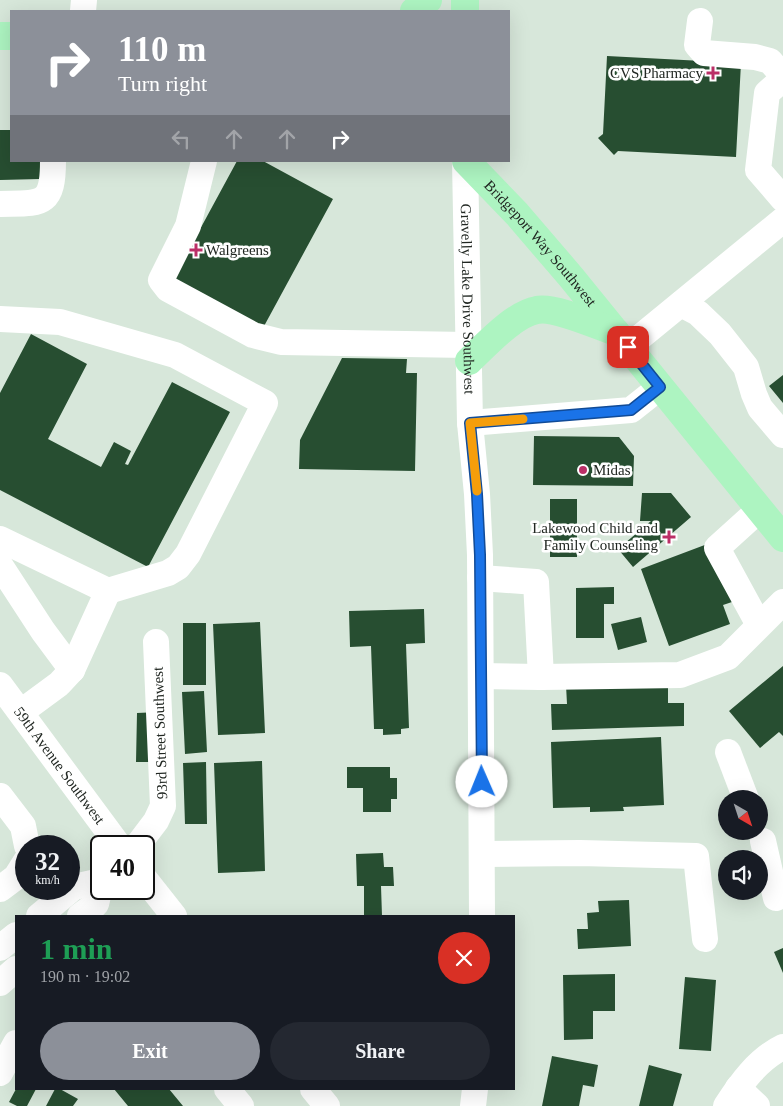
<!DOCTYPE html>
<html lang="en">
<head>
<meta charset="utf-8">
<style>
	body { margin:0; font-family:Georgia,serif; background:#242831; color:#f1f3f6; height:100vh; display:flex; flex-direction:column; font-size:19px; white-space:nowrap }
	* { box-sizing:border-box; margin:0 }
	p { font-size:16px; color:#9ea1a6 }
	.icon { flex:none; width:28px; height:28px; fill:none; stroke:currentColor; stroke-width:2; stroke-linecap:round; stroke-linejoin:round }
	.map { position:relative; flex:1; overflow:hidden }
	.drawer { position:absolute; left:15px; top:915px; width:500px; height:175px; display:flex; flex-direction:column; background:#171b24; border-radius:0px; box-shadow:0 5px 20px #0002 }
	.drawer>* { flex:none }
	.top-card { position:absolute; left:10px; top:10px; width:500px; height:152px; border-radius:0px; box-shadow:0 5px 20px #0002; background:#8c9099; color:#fff; overflow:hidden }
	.needle { width:32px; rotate:141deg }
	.tools { position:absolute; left:718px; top:790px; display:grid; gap:10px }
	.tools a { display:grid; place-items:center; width:50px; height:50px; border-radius:50%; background:#171b24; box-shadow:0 5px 20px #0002; font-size:25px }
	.speed { position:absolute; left:15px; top:835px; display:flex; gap:10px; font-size:25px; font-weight:700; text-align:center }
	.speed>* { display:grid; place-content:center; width:65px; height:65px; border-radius:50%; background:#171b24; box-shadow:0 5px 20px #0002; line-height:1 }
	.speed small { font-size:12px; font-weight:400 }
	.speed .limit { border:2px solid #111; border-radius:8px; background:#fff; color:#111 }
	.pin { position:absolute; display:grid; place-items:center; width:42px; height:42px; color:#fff; margin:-21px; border-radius:10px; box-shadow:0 2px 8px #0006 }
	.me { position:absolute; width:55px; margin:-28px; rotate:359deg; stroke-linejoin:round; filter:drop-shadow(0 0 4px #0008) }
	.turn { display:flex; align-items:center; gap:18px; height:105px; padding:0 25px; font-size:22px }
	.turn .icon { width:65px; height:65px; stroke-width:2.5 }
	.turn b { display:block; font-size:35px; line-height:42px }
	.lanes { display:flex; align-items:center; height:48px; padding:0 25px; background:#0003; justify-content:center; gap:25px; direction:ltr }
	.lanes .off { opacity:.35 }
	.round { display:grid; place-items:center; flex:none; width:52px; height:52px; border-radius:26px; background:#242831 }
	.overview { display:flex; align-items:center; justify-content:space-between; height:85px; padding:0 25px }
	h1 { font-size:30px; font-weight:600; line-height:38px; color:#1e9e55 }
	.primary-button { display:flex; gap:10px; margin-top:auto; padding:10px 25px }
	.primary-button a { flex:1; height:58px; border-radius:30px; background:#8c9099; color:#fff; font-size:20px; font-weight:600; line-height:58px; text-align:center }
	.primary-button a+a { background:#242831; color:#f1f3f6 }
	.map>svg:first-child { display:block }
	.building { fill:#274e31 }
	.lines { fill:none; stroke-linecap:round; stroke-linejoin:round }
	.minor { stroke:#fff; stroke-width:26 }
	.major { stroke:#adf4c1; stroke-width:28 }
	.route-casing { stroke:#114b97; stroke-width:12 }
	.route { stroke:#1a73e8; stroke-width:9 }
	.slow { stroke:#f59e0b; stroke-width:9 }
	.poi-dot { fill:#bb2f67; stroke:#fff; stroke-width:2 }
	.labels { text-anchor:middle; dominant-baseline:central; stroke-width:5; stroke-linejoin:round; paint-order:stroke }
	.poi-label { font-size:15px; fill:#212722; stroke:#fff; text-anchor:end }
	.street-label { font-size:15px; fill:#212722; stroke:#fff }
</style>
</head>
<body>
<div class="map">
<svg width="783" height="1106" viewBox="0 0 783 1106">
	<rect width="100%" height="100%" fill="#d7e7da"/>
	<path class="building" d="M607,56L741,63L736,157L618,151L614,155L598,138L603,134Z
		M0,130H11V161H41L40,179L0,180Z
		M237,161H263L333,199L263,328L173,279Z
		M31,334L87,364L48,439L101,467L114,442L131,451L125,464L128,465L172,382L230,412L148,567L0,490V393Z
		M342,358L407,359L406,373H417L415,471L299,469L300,440Z
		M783,375V403L769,386Z
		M534,436L619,437L634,456L633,486L533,485Z
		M642,493H671L691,517L633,567L618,549L651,521H640Z
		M550,499H577V557H550Z
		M710,543L732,602L723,605L730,624L669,646L641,569Z
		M614,587V604H604V638H576V588Z
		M424,609L425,643L406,644L409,728L401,729V734L383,735V729H374L371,646L350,647L349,611Z
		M641,617L647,642L618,650L611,624Z
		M260,622L265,733L218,735L213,624Z
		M183,623H206V685H183Z
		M783,666V736L779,732L760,748L729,711Z
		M668,682V703H684V726L552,730L551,704H567L566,685Z
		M204,691L207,752L185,754L182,692Z
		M159,712L158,762H136L137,713Z
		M661,737L664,805L623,807L624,811L590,812V807L553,808L551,742Z
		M262,761L265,871L218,873L214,763Z
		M206,762L207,824H185L183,763Z
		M347,767H390V778H397V799H391V812H363V788H347Z
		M383,853L384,867H393L394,886H381L382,916H364V886H357L356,854Z
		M629,900L631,946L578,949L577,929H588L587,913L599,912L598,901Z
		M783,948V973L774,952Z
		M615,974V1011H593V1039L564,1040L563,975Z
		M685,977L716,980L711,1051L679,1049Z
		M552,1056L598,1065L594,1087L583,1085L579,1106H542Z
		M649,1065L682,1074L673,1106H639Z
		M16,1089H36L27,1106H17L9,1102Z
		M55,1089H60L78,1099L73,1106H46Z
		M114,1089H169L183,1106H128Z"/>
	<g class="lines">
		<g class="minor">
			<path d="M83,11L84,0"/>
			<path d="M700,21L697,45L704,53L755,57L770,61L783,76"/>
			<path d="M783,79L767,93L758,170L783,199"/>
			<path d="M204,161L188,226L161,280L168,289L253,335L281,342L468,345"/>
			<path id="s1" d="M465,161L470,423L477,494L480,555L482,916"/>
			<path d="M0,204C40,203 53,208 53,161"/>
			<path d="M681,304L698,313L720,334L746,367L754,394L760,408L783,435"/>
			<path d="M0,319L60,322L175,355L265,403L188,554L178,567L168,573L108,591"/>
			<path d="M628,347L783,220"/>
			<path d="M470,423L631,410L660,387"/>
			<path d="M0,539L108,591L72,670L59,684L21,712"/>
			<path d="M0,565L43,631L72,670"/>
			<path d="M480,578L536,582L541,677"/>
			<path d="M759,625L717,548L760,509"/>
			<path d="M481,676L541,677L680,675L728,657L783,602"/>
			<path id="s2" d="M0,685L119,846"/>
			<path d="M728,752L746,799"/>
			<path d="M0,796L23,826L27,846"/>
			<path d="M763,841L776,898"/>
			<path d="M137,846L156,821L163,806L156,642"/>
			<path d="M483,854L580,853L696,856L705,939"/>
			<path d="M144,878L174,916"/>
			<path d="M0,889L16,877L26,861"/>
			<path d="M39,916L74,887L101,881"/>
			<path d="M80,916L96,904L101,883"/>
			<path d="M0,948L16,935"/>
			<path d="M0,983L16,969"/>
			<path d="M0,1073L16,1043"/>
			<path d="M738,1088L757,1106"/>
			<path d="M227,1089L241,1106"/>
			<path d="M313,1089L327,1106"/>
			<path d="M473,1106L475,1089"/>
			<path d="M726,1106C741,1083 758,1059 783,1047"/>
		</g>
		<g class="major">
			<path d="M465,0V11"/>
			<path d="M414,11L428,0"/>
			<path d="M0,36H11"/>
			<path id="s3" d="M466,161L517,214L571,277L783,538"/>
			<path d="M469,361C486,345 514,314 537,310C554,306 598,326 616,332"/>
		</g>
	</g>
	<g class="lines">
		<g class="route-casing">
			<path id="route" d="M482,782L480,555L477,494L470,423L631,410L660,387L628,347"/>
		</g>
		<use href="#route" class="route"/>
		<path class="slow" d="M477,491L470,423L523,419"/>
	</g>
	<g class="poi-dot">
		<path d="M710.5 65.5h5v5h5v5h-5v5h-5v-5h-5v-5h5z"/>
		<path d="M193.5 242.5h5v5h5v5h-5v5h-5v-5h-5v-5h5z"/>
		<circle cx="583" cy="470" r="5"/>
		<path d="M666.5 529.5h5v5h5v5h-5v5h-5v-5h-5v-5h5z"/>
	</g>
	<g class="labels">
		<g class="poi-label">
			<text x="703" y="73">CVS Pharmacy</text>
			<text x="206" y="250" text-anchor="start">Walgreens</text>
			<text x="593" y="470" text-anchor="start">Midas</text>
			<text x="658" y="528">Lakewood Child and<tspan x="658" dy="17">Family Counseling</tspan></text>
		</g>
		<g class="street-label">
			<text stroke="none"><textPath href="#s3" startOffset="111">Bridgeport Way Southwest</textPath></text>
			<text stroke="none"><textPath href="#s1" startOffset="138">Gravelly Lake Drive Southwest</textPath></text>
			<text transform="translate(160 733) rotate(-92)">93rd Street Southwest</text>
			<text stroke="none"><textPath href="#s2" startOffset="100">59th Avenue Southwest</textPath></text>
		</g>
	</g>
</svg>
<div class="tools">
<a><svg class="needle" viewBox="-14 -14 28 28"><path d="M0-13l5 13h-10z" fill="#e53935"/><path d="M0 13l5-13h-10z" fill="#9ea1a6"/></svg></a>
<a><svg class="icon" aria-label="sound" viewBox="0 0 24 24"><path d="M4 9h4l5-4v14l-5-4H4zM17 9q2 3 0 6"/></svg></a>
</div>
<div class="speed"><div>32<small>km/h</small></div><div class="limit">40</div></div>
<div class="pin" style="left:628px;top:347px;background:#d93025"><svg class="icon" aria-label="arrive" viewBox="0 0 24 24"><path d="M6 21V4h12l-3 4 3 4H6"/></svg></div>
<svg class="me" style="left:482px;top:782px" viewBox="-20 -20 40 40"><circle r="19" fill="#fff"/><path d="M0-13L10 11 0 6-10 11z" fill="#1a73e8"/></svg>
<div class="top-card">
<div class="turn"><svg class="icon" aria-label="right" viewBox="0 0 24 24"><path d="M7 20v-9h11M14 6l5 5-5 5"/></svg><div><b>110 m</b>Turn right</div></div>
<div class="lanes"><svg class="icon off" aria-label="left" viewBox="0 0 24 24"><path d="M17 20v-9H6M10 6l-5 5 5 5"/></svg><svg class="icon off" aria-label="ahead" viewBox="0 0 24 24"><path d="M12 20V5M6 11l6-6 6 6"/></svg><svg class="icon off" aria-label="ahead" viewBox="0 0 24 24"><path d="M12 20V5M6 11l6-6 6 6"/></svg><svg class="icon" aria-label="right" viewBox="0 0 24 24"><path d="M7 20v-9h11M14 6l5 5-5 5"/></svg></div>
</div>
<section class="drawer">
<div class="overview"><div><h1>1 min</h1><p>190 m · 19:02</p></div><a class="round" style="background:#d93025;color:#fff"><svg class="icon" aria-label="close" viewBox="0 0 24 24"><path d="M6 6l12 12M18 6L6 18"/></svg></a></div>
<div class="primary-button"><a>Exit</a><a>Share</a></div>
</section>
</div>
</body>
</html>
